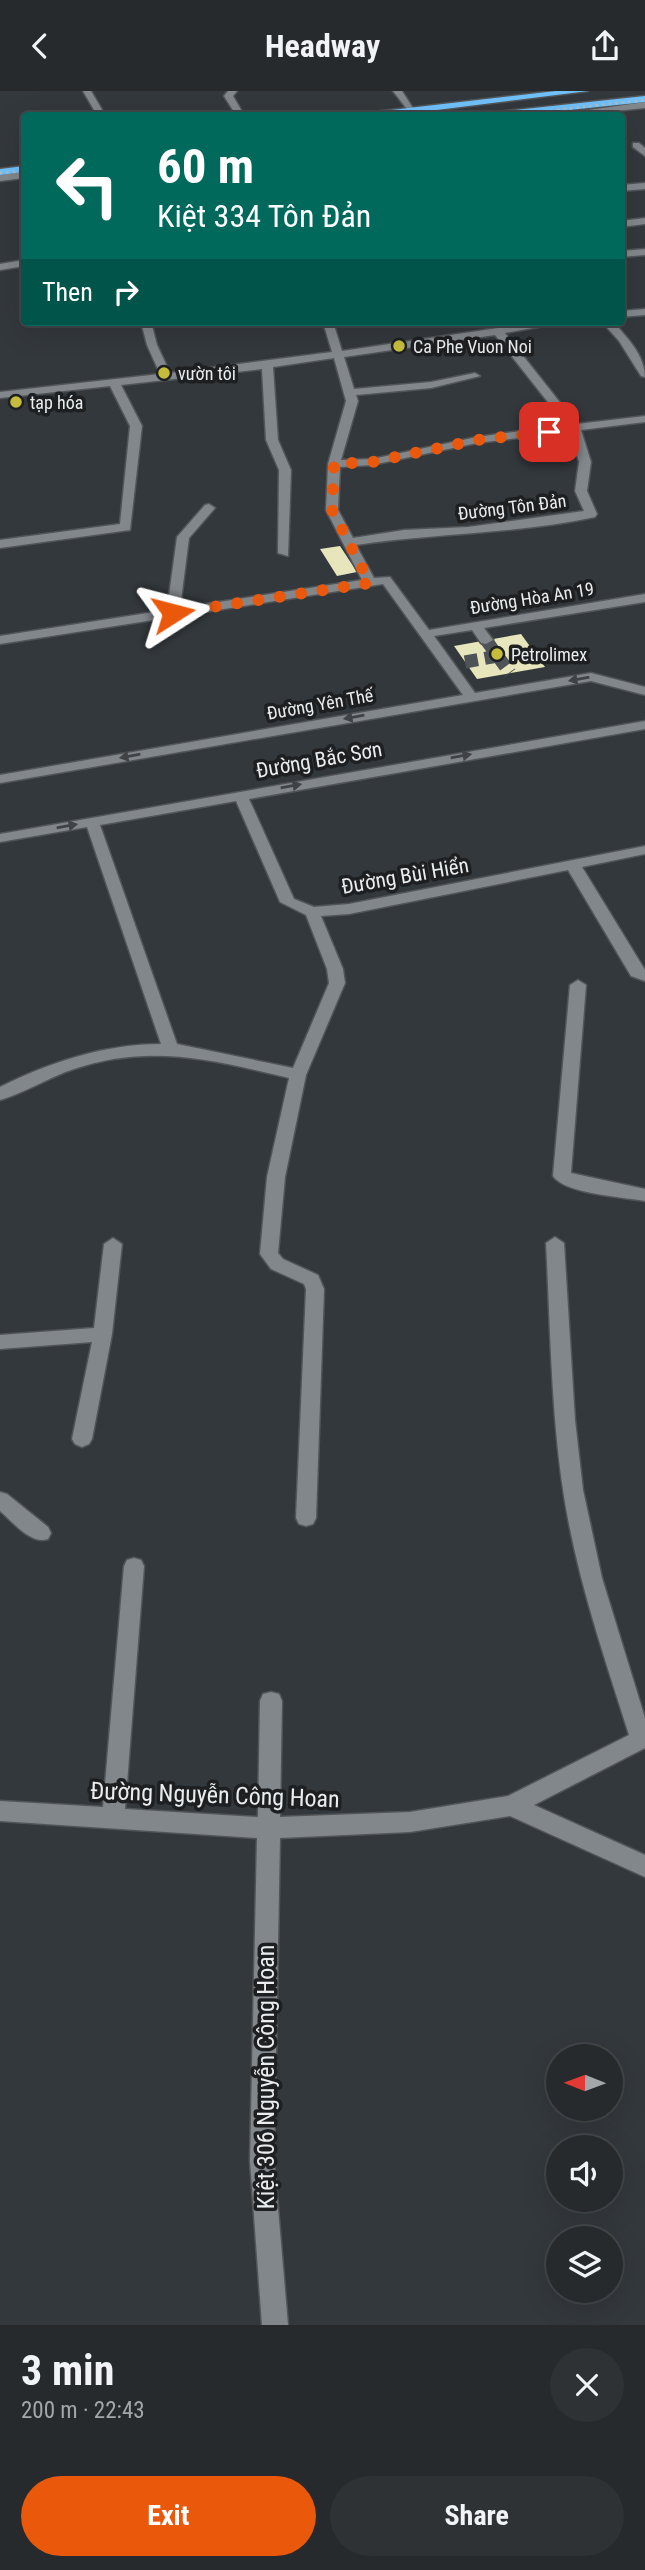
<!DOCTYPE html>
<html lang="en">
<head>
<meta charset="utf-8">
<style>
	body { margin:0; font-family:"Roboto Condensed",sans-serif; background:#2e3235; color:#f1f3f6; height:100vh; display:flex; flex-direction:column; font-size:26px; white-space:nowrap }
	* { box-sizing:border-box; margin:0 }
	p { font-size:23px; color:#a4a7aa }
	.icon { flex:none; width:38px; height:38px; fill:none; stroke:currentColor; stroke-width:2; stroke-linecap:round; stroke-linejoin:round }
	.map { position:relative; height:2234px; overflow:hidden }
	.details { display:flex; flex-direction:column; background:#262a2d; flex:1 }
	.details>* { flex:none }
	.guide { position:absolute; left:21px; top:21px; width:604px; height:214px; border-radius:7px; box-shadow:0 7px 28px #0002,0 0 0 2px #424649; background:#00695c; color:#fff; overflow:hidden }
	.needle { width:46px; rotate:271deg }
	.controls { position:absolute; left:546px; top:1953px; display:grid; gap:14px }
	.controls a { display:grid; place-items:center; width:77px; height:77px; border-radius:50%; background:#262a2d; box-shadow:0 7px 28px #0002,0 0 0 2px #424649; font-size:35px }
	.pin { position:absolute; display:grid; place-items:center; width:60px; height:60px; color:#fff; margin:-30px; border-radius:14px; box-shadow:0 4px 10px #0006 }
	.me { position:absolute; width:77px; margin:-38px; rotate:81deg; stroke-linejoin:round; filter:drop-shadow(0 0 5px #0008) }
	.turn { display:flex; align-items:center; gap:24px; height:147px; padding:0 21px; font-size:32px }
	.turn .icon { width:91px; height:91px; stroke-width:2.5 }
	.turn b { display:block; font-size:49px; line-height:60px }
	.then { display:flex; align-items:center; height:66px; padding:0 21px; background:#0003; gap:14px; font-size:26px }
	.round { display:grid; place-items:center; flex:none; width:74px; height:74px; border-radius:37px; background:#2e3235 }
	.overview { display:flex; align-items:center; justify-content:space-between; height:119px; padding:0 21px }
	h1 { font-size:42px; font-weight:700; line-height:52px }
	.primary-button { display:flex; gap:14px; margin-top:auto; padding:14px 21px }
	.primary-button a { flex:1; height:80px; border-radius:42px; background:#ea580c; color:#fff; font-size:28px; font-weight:700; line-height:80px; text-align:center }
	.primary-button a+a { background:#2e3235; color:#f1f3f6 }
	header { display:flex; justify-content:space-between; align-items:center; height:91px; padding:0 21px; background:#262a2d; font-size:32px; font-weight:700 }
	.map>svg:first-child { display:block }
	.building { fill:#e7e5bb }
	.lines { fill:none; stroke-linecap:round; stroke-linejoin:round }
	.minor-tunnel { stroke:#4e5357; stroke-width:13; stroke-dasharray:13 7; stroke-linecap:butt }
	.minor-casing { stroke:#515558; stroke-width:3 }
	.highway-casing { stroke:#515558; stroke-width:3 }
	.minor { fill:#82878c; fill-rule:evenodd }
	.highway { fill:#70c0f9; fill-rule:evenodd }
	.rail { stroke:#b7bbbe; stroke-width:2.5; stroke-dasharray:2 4.5; stroke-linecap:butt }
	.oneway { fill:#404346 }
	.route { stroke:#ea580c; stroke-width:12; stroke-dasharray:0 21.6 }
	.poi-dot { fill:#c6bc3c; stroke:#1d1f21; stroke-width:2.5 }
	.labels { text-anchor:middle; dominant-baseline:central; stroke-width:7; stroke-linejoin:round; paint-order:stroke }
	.far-poi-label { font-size:18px; fill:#e9edef; stroke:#1d1f21; text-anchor:start }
	.far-street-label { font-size:18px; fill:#e9edef; stroke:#1d1f21 }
	.street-label { font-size:21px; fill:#e9edef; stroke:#1d1f21 }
	.near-street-label { font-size:24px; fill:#e9edef; stroke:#1d1f21 }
</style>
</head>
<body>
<header><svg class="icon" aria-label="back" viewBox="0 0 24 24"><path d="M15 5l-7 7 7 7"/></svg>Headway<svg class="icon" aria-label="share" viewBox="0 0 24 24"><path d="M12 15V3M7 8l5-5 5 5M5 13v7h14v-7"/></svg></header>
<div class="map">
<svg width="645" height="2234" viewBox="0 0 645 2234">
	<rect width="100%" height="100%" fill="#33383c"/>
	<path class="building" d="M340,455L357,481L337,485L320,458Z
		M521,543L545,576L477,588L454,555Z"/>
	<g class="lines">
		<path class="minor-tunnel" d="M486,549L510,582
			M465,571L498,565"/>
		<g class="minor-casing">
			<path id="minor" d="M83,0H91L105,24H97Z
				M228,0H237L233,5L244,24H236L224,5Z
				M393,0H402L416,22H410Z
				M645,11V17L576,24H553Z
				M633,52H639L645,57V65L633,56Z
				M24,81V87L0,90V84Z
				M645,92V98L621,100V94Z
				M645,127V133L621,136V130Z
				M645,158V164L621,166V160Z
				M24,169V175L0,179V173Z
				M645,218V224L621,226V220Z
				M141,231H151L157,254L170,282L332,261L323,231H333L342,260L539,231H566L505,242L577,333L645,325V331L581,339L591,371L587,400L597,423L595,426C517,443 435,442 356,454L374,487L390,486L429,539L645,503V511L484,537L493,549L486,553L481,552L472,539L434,545L475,602L591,582L645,596V604L591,590L0,692V684L463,604L383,493L0,553V545L167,519L177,446L205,414L209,413L215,417L189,447L180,517L362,489L326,419L328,373L346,310L334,267L273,276L278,349L291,379L288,465L278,462L279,379L266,349L262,278L121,294L142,335L130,439L0,457V449L120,433L130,335L110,295L0,307V301L160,283L147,254ZM495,244L566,334L477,346L372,368L341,369L358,310L356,304L431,297L480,285L475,282L431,291L354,298L344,266ZM570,341L579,371L575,400L584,420L468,436L404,439L353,447L338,419L340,376L372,374L477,352Z
				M602,231H613C627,246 645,265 645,286L641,285L619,250Z
				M645,630V638L249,708L294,808L314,816L349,813L645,755V763L582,776L645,879V890L631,885L568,779L349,823L321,825L343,878L345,892L306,984L285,1086L278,1162L283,1168L318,1184L324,1198L316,1427L313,1433L306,1435L299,1433L296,1427L306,1198L304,1193L271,1178L260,1163L267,1086L289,987C214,969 150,952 74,978C49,986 25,1002 0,1009V996C50,971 105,953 161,953L87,736L0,751V743ZM236,710L280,811L306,824L327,878L329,892L293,977L177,953L100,734Z
				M578,889L586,894L571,1082L645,1098V1110C623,1106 565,1103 553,1085L570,894Z
				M555,1146L564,1152L575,1329L583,1399L602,1487L645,1627V1657L534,1714L645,1764V1786L510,1725L410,1741L280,1747L274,2070L288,2234H262L250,2070L257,1747L0,1730V1710L103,1716L124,1475L127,1469L134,1467L141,1469L144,1475L125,1718L258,1726L260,1610L263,1603L271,1601L279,1603L282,1610L280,1726L410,1721L508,1705L629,1644C607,1574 583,1505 569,1433C551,1341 551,1246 546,1152Z
				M113,1147L122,1153L112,1243L92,1348L89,1353L82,1356L75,1353L72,1348L92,1251L0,1258V1244L94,1237L104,1153Z
				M0,1401L7,1403L48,1436L51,1442L48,1448C31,1454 13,1431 0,1420Z"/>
		</g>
		<g class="highway-casing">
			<path id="highway" d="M556,0H588L397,24H369L374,21Z
				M645,5V11L522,24H492L497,21Z
				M24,75V81L0,84V78Z"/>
		</g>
		<use href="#minor" class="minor"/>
		<use href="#highway" class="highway"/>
		<path class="rail" d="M512,24L645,9
			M0,82L24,80"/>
	</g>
	<defs><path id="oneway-solid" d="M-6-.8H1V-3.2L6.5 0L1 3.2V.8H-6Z" transform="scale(1.75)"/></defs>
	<g class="oneway">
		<use href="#oneway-solid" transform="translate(579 588) rotate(170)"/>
		<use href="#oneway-solid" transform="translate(354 626) rotate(170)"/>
		<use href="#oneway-solid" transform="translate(130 665) rotate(170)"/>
		<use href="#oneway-solid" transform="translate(461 665) rotate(-10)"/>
		<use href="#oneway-solid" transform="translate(291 695) rotate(-10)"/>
		<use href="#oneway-solid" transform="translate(67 735) rotate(-10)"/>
	</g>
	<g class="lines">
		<path class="route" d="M173,522L370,492L332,419L334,373L372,371L477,349L549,341"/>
	</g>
	<g class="poi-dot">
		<circle cx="399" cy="255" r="7"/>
		<circle cx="164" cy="282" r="7"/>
		<circle cx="16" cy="311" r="7"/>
		<circle cx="497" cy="563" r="7"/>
	</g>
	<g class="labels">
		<g class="far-poi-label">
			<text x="413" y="255">Ca Phe Vuon Noi</text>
			<text x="178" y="282">vườn tôi</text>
			<text x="30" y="311">tạp hóa</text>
			<text x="511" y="563">Petrolimex</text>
		</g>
		<g class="far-street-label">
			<text transform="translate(512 416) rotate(-7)">Đường Tôn Đản</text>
			<text transform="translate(532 507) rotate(-9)">Đường Hòa An 19</text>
			<text transform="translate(320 613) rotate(-10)">Đường Yên Thế</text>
		</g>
		<g class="street-label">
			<text transform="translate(319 669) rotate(-10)">Đường Bắc Sơn</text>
			<text transform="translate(405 785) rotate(-10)">Đường Bùi Hiển</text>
		</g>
		<g class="near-street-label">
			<text transform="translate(215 1704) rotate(2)">Đường Nguyễn Công Hoan</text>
			<text transform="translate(266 1986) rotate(-90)">Kiệt 306 Nguyễn Công Hoan</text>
		</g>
	</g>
</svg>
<div class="controls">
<a><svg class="needle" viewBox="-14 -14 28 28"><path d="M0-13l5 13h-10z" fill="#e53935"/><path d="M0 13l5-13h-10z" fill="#a4a7aa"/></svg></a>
<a><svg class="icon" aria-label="sound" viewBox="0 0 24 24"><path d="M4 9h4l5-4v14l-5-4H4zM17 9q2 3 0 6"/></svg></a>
<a><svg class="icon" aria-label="layers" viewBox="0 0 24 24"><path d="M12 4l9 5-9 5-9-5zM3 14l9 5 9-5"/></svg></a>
</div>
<div class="pin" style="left:549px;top:341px;background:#d93025"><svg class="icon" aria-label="arrive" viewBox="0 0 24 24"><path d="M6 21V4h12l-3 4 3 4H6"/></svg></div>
<svg class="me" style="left:173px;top:522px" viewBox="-20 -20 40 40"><path d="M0-17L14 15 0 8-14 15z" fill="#ea580c" stroke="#fff" stroke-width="4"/></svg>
<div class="guide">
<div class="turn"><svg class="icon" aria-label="left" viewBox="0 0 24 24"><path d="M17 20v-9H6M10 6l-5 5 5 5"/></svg><div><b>60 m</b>Kiệt 334 Tôn Đản</div></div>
<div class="then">Then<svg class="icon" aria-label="right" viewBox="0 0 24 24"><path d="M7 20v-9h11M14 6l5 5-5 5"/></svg></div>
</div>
</div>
<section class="details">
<div class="overview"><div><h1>3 min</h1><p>200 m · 22:43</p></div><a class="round"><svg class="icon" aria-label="close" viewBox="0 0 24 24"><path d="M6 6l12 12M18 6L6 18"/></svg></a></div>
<div class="primary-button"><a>Exit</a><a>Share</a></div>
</section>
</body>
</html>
